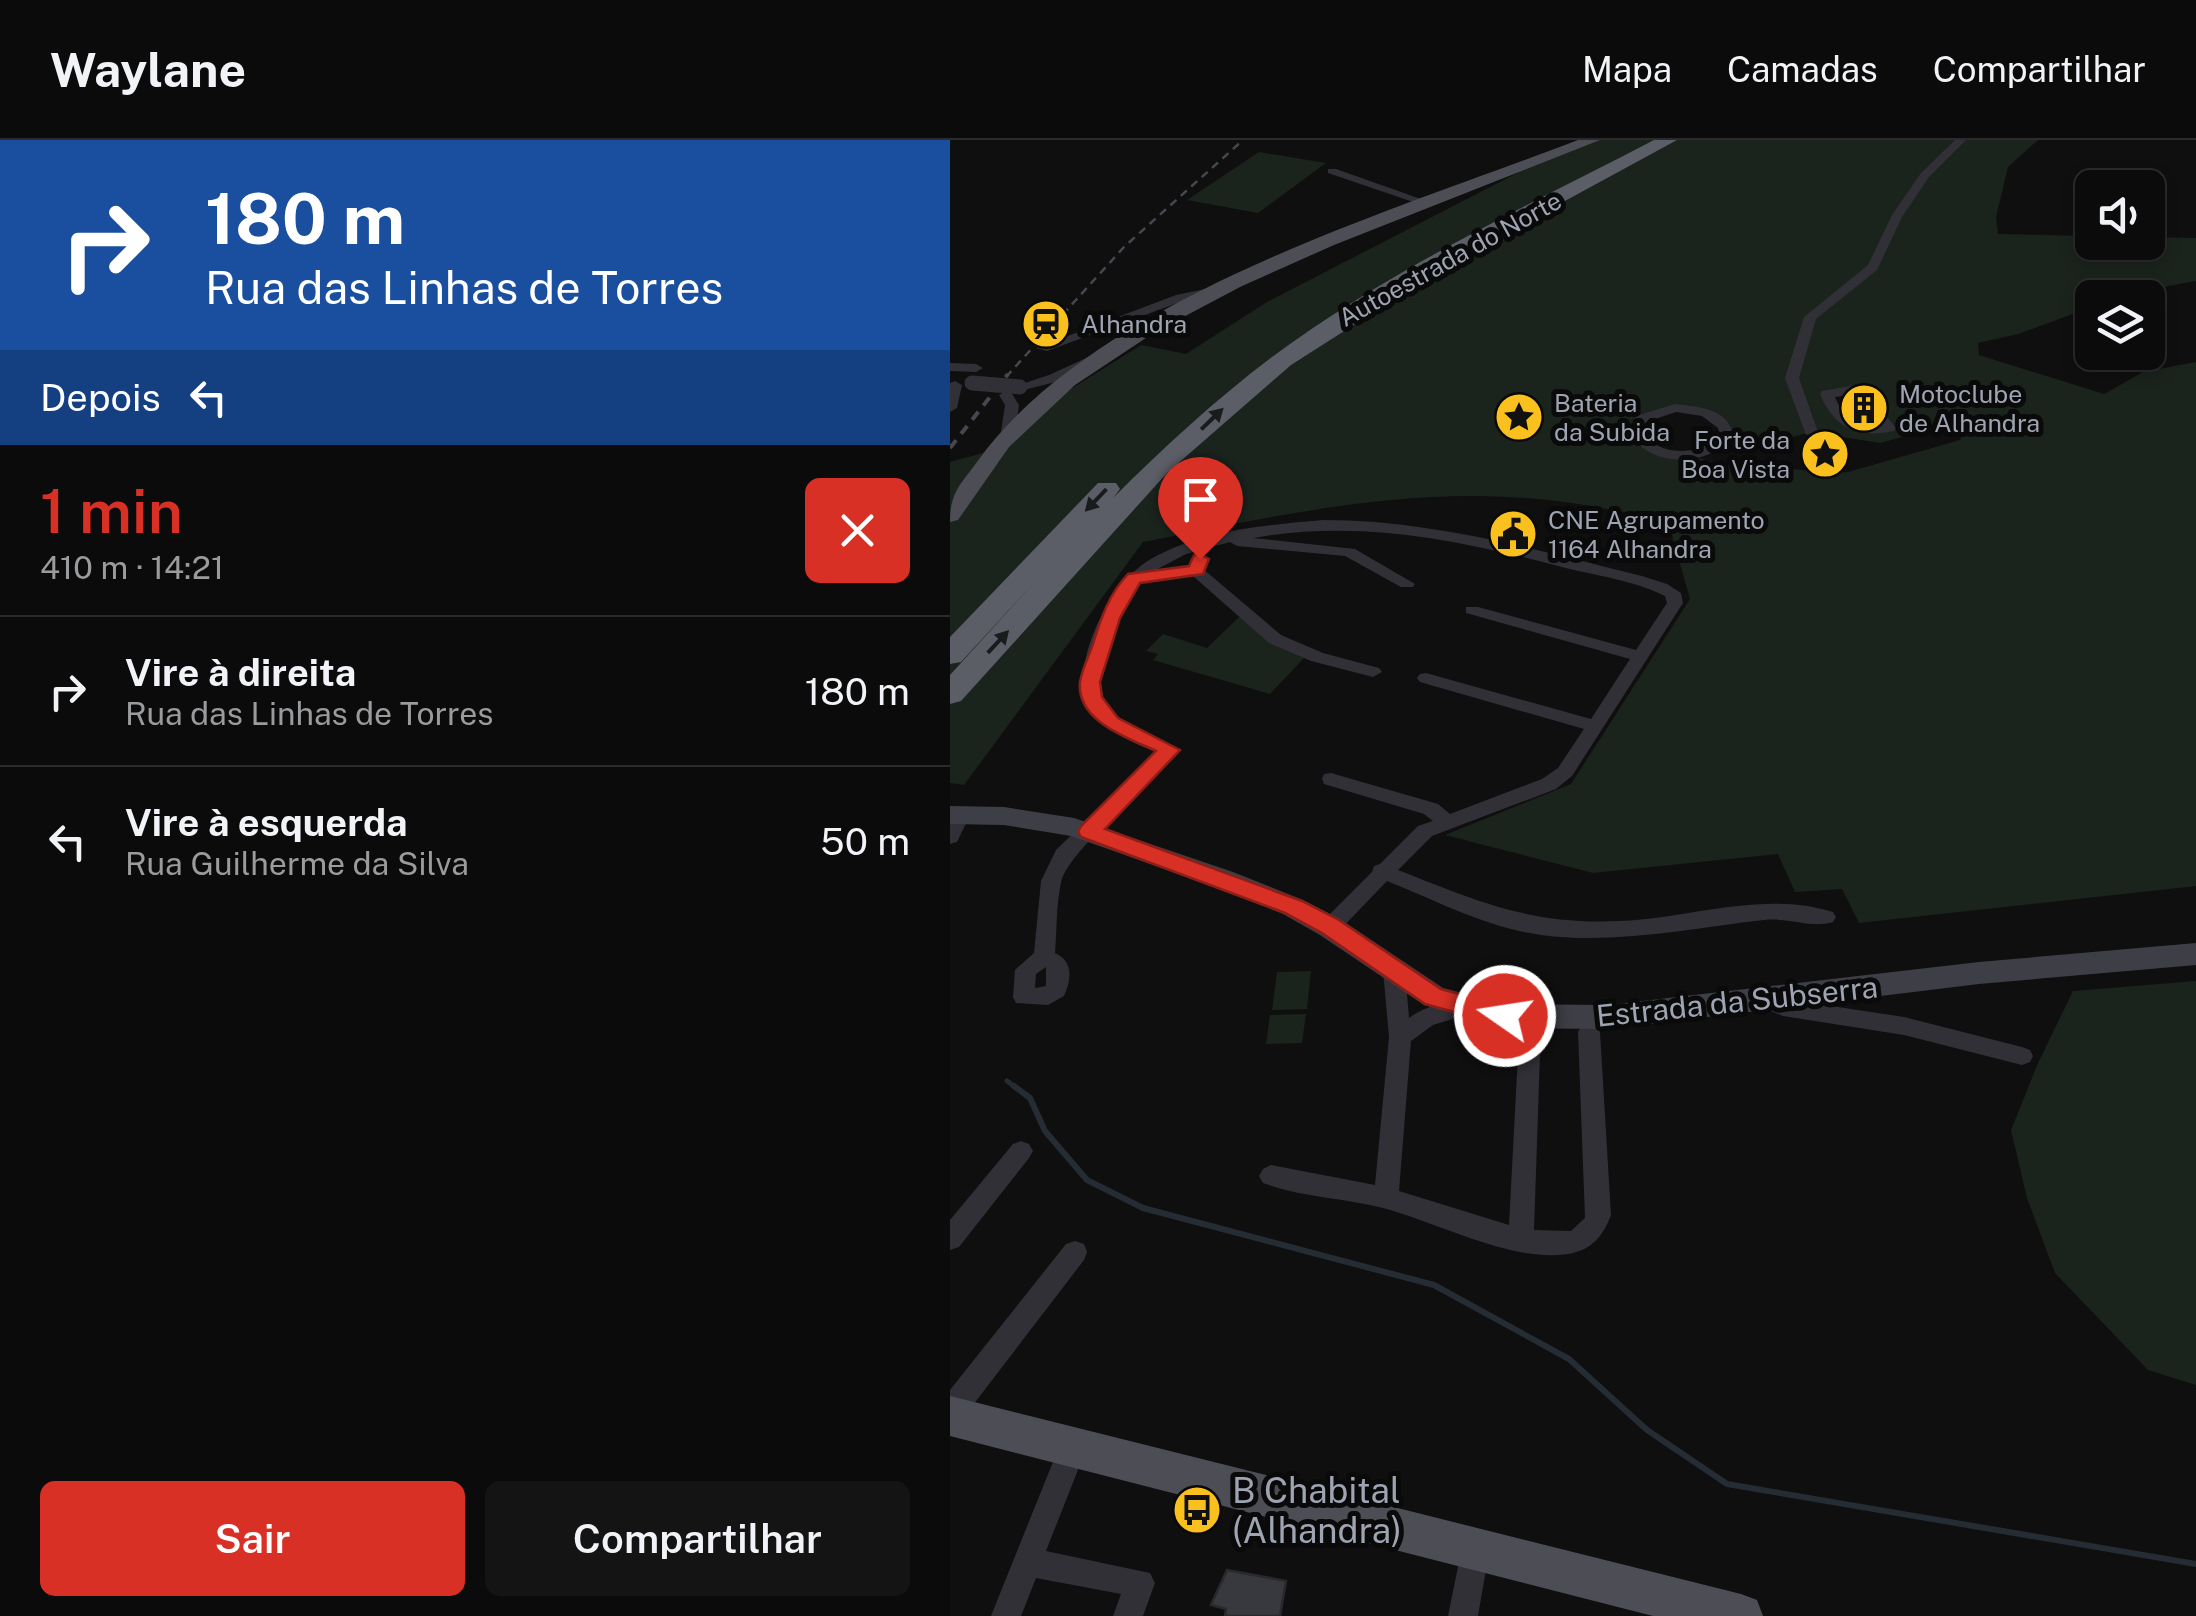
<!DOCTYPE html>
<html lang="pt">
<head>
<meta charset="utf-8">
<style>
	body { margin:0; font-family:"Public Sans",sans-serif; background:#141415; color:#f1f3f6; height:100vh; display:flex; flex-direction:column; font-size:38px; white-space:nowrap }
	* { box-sizing:border-box; margin:0 }
	p { font-size:32px; color:#9a9b9d }
	.icon { flex:none; width:55px; height:55px; fill:none; stroke:currentColor; stroke-width:2; stroke-linecap:round; stroke-linejoin:round }
	.map { position:relative; flex:1; overflow:hidden }
	.sheet { display:flex; flex-direction:column; background:#0b0b0c; width:950px }
	.sheet>* { flex:none }
	.top-card { background:#1a4fa0; color:#fff; overflow:hidden }
	.controls { position:absolute; left:1125px; top:30px; display:grid; gap:20px }
	.controls a { display:grid; place-items:center; width:90px; height:90px; border-radius:15px; background:#0b0b0c; box-shadow:0 5px 15px #0003,0 0 0 2px #2b2b2d; font-size:50px }
	.pin { position:absolute; display:grid; place-items:center; width:85px; height:85px; color:#fff; margin:-102px -42px; border-radius:50% 50% 50% 0; rotate:-45deg; box-shadow:0 0 10px #0007 }
	.pin .icon { rotate:45deg }
	.me { position:absolute; width:110px; margin:-55px; rotate:283deg; stroke-linejoin:round; filter:drop-shadow(0 0 8px #0008) }
	.turn { display:flex; align-items:center; gap:35px; height:210px; padding:0 40px; font-size:45px }
	.turn .icon { width:130px; height:130px; stroke-width:2.5 }
	.turn b { display:block; font-size:70px; line-height:85px }
	.then { display:flex; align-items:center; height:95px; padding:0 40px; background:#0003; gap:20px; font-size:38px }
	.round { display:grid; place-items:center; flex:none; width:105px; height:105px; border-radius:15px; background:#141415 }
	.summary { display:flex; align-items:center; justify-content:space-between; height:170px; padding:0 40px }
	h1 { font-size:60px; font-weight:600; line-height:75px; color:#d93025 }
	.button { display:flex; gap:20px; margin-top:auto; padding:20px 40px }
	.button a { flex:1; height:115px; border-radius:15px; background:#d93025; color:#fff; font-size:40px; font-weight:600; line-height:115px; text-align:center }
	.button a+a { background:#141415; color:#f1f3f6 }
	ul { padding:0; list-style:none }
	li { display:flex; align-items:center; gap:30px; height:150px; padding:0 40px; border-top:2px solid #2b2b2d }
	li div { flex:1 }
	li b { display:block; font-size:38px }
	li em { font-style:normal }
	header { display:flex; align-items:center; gap:60px; box-sizing:border-box; height:140px; padding:0 50px; background:#0b0b0c; border-bottom:2px solid #2b2b2d }
	header strong { font-size:48px }
	nav { display:flex; gap:55px; margin-inline-start:auto; font-size:35px }
	main { display:flex; flex:1; min-height:0 }
	.map>svg:first-child { display:block }
	.green { fill:#1b231d; fill-rule:evenodd }
	.lines { fill:none; stroke-linecap:round; stroke-linejoin:round }
	.stream-far1 { stroke:#252c34; stroke-width:5 }
	.stream { stroke:#252c34; stroke-width:6 }
	.building { fill:#38393e; stroke:#29292d; stroke-width:2.5 }
	.street { fill:#303036; fill-rule:evenodd }
	.secondary { fill:#3e3f46; fill-rule:evenodd }
	.primary { fill:#4c4d55; fill-rule:evenodd }
	.highway { fill:#5c5e67; fill-rule:evenodd }
	.rail-far1 { stroke:#47484f; stroke-width:2.5; stroke-dasharray:8 6; stroke-linecap:butt }
	.rail { stroke:#47484f; stroke-width:4; stroke-dasharray:10 8; stroke-linecap:butt }
	.street-bridge { stroke:#303036; stroke-width:15 }
	.oneway { fill:#1a1b1d }
	.route { fill:#d93025; stroke:#8d1f18; stroke-width:2.5 }
	.labels { text-anchor:middle; dominant-baseline:central; stroke-width:10; stroke-linejoin:round; paint-order:stroke }
	.far-street-label { font-size:25px; fill:#9fa4b2; stroke:#0a0a0b }
	.far-poi-label { font-size:25px; fill:#9fa4b2; stroke:#0a0a0b; text-anchor:start }
	.street-label { font-size:30px; fill:#9fa4b2; stroke:#0a0a0b }
	.near-poi-label { font-size:35px; fill:#9fa4b2; stroke:#0a0a0b; text-anchor:start }
</style>
</head>
<body>
<header>
<strong>Waylane</strong>
<nav><a>Mapa</a><a>Camadas</a><a>Compartilhar</a></nav>
</header>
<main>
<section class="sheet">
<div class="top-card">
<div class="turn"><svg class="icon" aria-label="right" viewBox="0 0 24 24"><path d="M7 20v-9h11M14 6l5 5-5 5"/></svg><div><b>180 m</b>Rua das Linhas de Torres</div></div>
<div class="then">Depois<svg class="icon" aria-label="left" viewBox="0 0 24 24"><path d="M17 20v-9H6M10 6l-5 5 5 5"/></svg></div>
</div>
<div class="summary"><div><h1>1 min</h1><p>410 m · 14:21</p></div><a class="round" style="background:#d93025;color:#fff"><svg class="icon" aria-label="close" viewBox="0 0 24 24"><path d="M6 6l12 12M18 6L6 18"/></svg></a></div>
<ul>
<li><svg class="icon" aria-label="right" viewBox="0 0 24 24"><path d="M7 20v-9h11M14 6l5 5-5 5"/></svg><div><b>Vire à direita</b><p>Rua das Linhas de Torres</p></div><em>180 m</em></li>
<li><svg class="icon" aria-label="left" viewBox="0 0 24 24"><path d="M17 20v-9H6M10 6l-5 5 5 5"/></svg><div><b>Vire à esquerda</b><p>Rua Guilherme da Silva</p></div><em>50 m</em></li>
</ul>
<div class="button"><a>Sair</a><a>Compartilhar</a></div>
</section>
<div class="map">
<svg width="1246" height="1476" viewBox="0 0 1246 1476">
	<rect width="100%" height="100%" fill="#0f0f10"/>
	<path class="green" d="M631,0H1088L1058,27L1046,77L1048,94L1142,96V102H1198V97L1246,98V141C1211,146 1177,157 1142,158V167L1068,194L1028,203L1029,215L1154,254L1193,232L1246,222V746L909,783L892,749L845,752L828,714L643,733L495,695L621,644L740,459L718,381C665,370 612,359 558,357C437,350 311,379 193,402L14,645L0,643V322L58,306L108,257L191,205L236,214L317,162ZM907,249L912,257L899,259L915,278L929,276L939,288L904,290L877,255ZM735,268L775,286L773,302L836,299L860,292L930,303L982,289L1013,294L1010,300L898,332L877,333L825,327L798,329L698,307L687,284Z
		M309,12L376,23L308,73L237,60Z
		M290,476L354,518L320,554L203,520L208,514L196,511L213,494L257,508Z
		M361,831L357,869L322,870L327,832Z
		M1246,841V1245L1198,1230L1105,1133L1077,1058L1061,990L1088,923L1123,851Z
		M356,874L352,903L316,904L320,875Z"/>
	<g class="lines">
		<path class="stream-far1" d="M57,941L68,949"/>
		<path class="stream" d="M64,946L80,958L95,991L137,1040L193,1068L484,1145L619,1219L697,1290L777,1344L1246,1424"/>
	</g>
	<path class="building" d="M277,1430L336,1441L330,1476H275L276,1469L261,1465Z"/>
	<g class="lines">
		<path class="street" d="M1005,0H1016L979,37L952,77L927,130L866,179L849,238L868,292L856,295L835,238L854,177L918,125L942,75L971,33Z
			M378,29H386L485,64L475,66L378,33Z
			M265,147L271,151L269,154L233,161L97,211L86,208L226,155Z
			M156,209L163,213L161,216L109,241L70,251L63,247L99,235Z
			M0,223L26,224L33,228L26,232L0,231Z
			M5,241L12,245L7,268L0,272V243Z
			M907,245L920,257L909,262L918,273H934L946,288L944,291C908,299 884,288 870,254L872,251ZM904,254L892,259L910,281H926L929,285C906,287 894,278 885,257Z
			M56,251L61,252L69,265L65,292L58,296L51,292L55,265L49,255Z
			M725,264C749,267 779,268 784,297C757,328 696,329 678,289L686,276ZM726,272L752,276L768,288L770,296C749,316 706,318 692,289L696,282Z
			M373,380C482,380 587,410 692,436L717,444L731,453L733,463L622,636L606,649L482,696L448,730C530,762 580,785 670,781C740,778 814,750 883,772L886,777L883,782C862,789 837,777 814,780C742,788 664,805 591,795C538,788 487,761 437,741L387,793H373L370,787L373,781L422,732L424,726L430,724L468,686L483,681L474,674L374,644L372,639L374,634L381,633L488,664L500,674L592,639L608,628L634,589L470,542L467,538L470,534L476,533L641,579L680,519L516,473V467H528L686,510L717,463L715,456C683,440 647,436 612,427C509,400 410,379 303,398L405,409L465,444L463,447H451L395,416L287,406L280,402L236,414L202,432L252,428L331,495L373,513L429,528L432,532L423,537L361,521L319,503L243,436L189,442L169,473L149,542L153,557L165,575L229,610C204,645 118,709 111,743C106,765 107,790 105,813C123,821 122,839 114,856L98,865L66,863L63,857L65,830L84,813L91,741L106,710L207,612C184,603 158,593 143,571C114,529 160,442 201,419C251,390 316,385 373,380ZM96,827V846L85,848L86,834Z
			M10,668L20,675L7,702L0,704V676L3,670Z
			M444,822L452,824L455,830L459,878C474,867 504,857 522,861L525,867L522,873L483,885L461,901L449,1051L559,1085L568,914L571,908L579,905L587,908L590,914L584,1090L621,1091L635,1078L628,892L631,886L639,883L647,886L650,892L661,1075C653,1096 642,1110 618,1114C562,1123 487,1082 433,1068C394,1058 350,1057 313,1043L309,1036L313,1029L321,1025L425,1045L439,897L433,830L436,824Z
			M813,850L835,859L954,877L1072,907L1080,910L1083,916L1080,922L1072,925L954,895L833,876L805,865L802,859L805,853Z
			M71,1001L79,1004L83,1011L79,1018L9,1107L0,1110V1080L63,1004Z
			M125,1101L134,1104L137,1112L134,1120L10,1282L0,1285V1250L116,1104Z
			M123,1293L133,1297L137,1307L96,1411L200,1433L205,1443L193,1476H163L171,1454L86,1438L71,1476H41L113,1297Z
			M526,1393L536,1397L540,1407L528,1476H498L512,1407L516,1397Z"/>
		<path class="secondary" d="M0,666L54,667L124,678L283,732L353,760L390,779L493,848L555,864L658,865L1029,822L1246,803V825L1029,844L658,889L555,888L474,865L370,795L333,774L263,746L121,696L54,685L0,684Z"/>
		<path class="primary" d="M628,0H650L384,105L292,146L205,192L125,245L59,307L8,380L0,382C0,353 10,345 27,322C144,158 444,71 628,0Z
			M0,1256L791,1454L807,1460L813,1476H703L0,1296Z"/>
		<path class="highway" d="M704,0H727L501,123L341,225L217,333L11,561L0,564V535L91,435L11,522L0,524V497L148,343H166L170,349L163,358C213,308 265,260 322,217C439,130 575,67 704,0Z"/>
		<path class="rail-far1" d="M56,237L174,107L293,0"/>
		<path class="rail" d="M0,308L58,234"/>
		<path class="street-bridge" d="M22,243L70,247"/>
	</g>
	<defs><path id="oneway-solid" d="M-6-.8H1V-3.2L6.5 0L1 3.2V.8H-6Z" transform="scale(2.5)"/></defs>
	<g class="oneway">
		<use href="#oneway-solid" transform="translate(262 279) rotate(-44)"/>
		<use href="#oneway-solid" transform="translate(146 360) rotate(134)"/>
		<use href="#oneway-solid" transform="translate(48 502) rotate(-47)"/>
	</g>
	<path class="route" d="M250,414L259,419L253,434L190,443L170,478L150,542L152,557L168,578L230,610L155,689L352,761L389,780L491,849L564,869L567,876L564,883L555,886L475,864L372,793L335,773L131,697L128,692L131,686L206,611C178,598 126,581 130,542C132,529 139,516 143,504C151,478 159,454 178,434L239,426L244,415Z"/>
	<defs>
		<g id="station-disc" transform="scale(2.5)"><circle r="9.5" fill="#fac01e" stroke="#0a0a0b"/><path d="M-3-6H3Q5-6 5-4V2Q5 4 3 4L4.5 6H3L1.5 4h-3L-3 6H-4.5L-3 4Q-5 4-5 2V-4Q-5-6-3-6ZM-3.5-4v3h7v-3ZM-3.5 1v1.5H-2V1ZM2 1v1.5H3.5V1Z" fill="#111"/></g>
		<g id="building-disc" transform="scale(2.5)"><circle r="9.5" fill="#fac01e" stroke="#0a0a0b"/><path d="M-4-6H4V6H1V3H-1V6H-4ZM-2.5-4.3h1.7v1.8h-1.7ZM.8-4.3h1.7v1.8H.8ZM-2.5-1h1.7V.8h-1.7ZM.8-1h1.7V.8H.8Z" fill="#111"/></g>
		<g id="sight-disc" transform="scale(2.5)"><circle r="9.5" fill="#fac01e" stroke="#0a0a0b"/><path d="M0-6L1.8-2.2L6-1.7L2.9 1.2L3.7 5.4L0 3.3L-3.7 5.4L-2.9 1.2L-6-1.7L-1.8-2.2Z" fill="#111"/></g>
		<g id="civic-disc" transform="scale(2.5)"><circle r="9.5" fill="#fac01e" stroke="#0a0a0b"/><path d="M-.6-6.5H3V-4.5H.6V-3L4-1V1h2V6H-6V1h2V-1L-.6-3ZM-1.2 2.5V6h2.4V2.5Z" fill="#111"/></g>
		<g id="bus-disc" transform="scale(2.5)"><circle r="9.5" fill="#fac01e" stroke="#0a0a0b"/><path d="M-5-6H5V4H4V6H2V4H-2V6H-4V4H-5ZM-3.5-4V0h7V-4ZM-3.5 1.2v1.5H-2V1.2ZM2 1.2v1.5H3.5V1.2Z" fill="#111"/></g>
	</defs>
	<g fill-rule="evenodd">
		<use href="#station-disc" x="96" y="184"/>
		<use href="#building-disc" x="914" y="268"/>
		<use href="#sight-disc" x="569" y="277"/>
		<use href="#sight-disc" x="875" y="314"/>
		<use href="#civic-disc" x="563" y="394"/>
		<use href="#bus-disc" x="247" y="1370"/>
	</g>
	<g class="labels">
		<g class="far-street-label">
			<text transform="translate(500 119) rotate(-29)">Autoestrada do Norte</text>
		</g>
		<g class="far-poi-label">
			<text x="131" y="184">Alhandra</text>
			<text x="949" y="254">Motoclube<tspan x="949" dy="29">de Alhandra</tspan></text>
			<text x="604" y="263">Bateria<tspan x="604" dy="29">da Subida</tspan></text>
			<text x="840" y="300" text-anchor="end">Forte da<tspan x="840" dy="29">Boa Vista</tspan></text>
			<text x="598" y="380">CNE Agrupamento<tspan x="598" dy="29">1164 Alhandra</tspan></text>
		</g>
		<g class="street-label">
			<text transform="translate(787 861) rotate(-6)">Estrada da Subserra</text>
		</g>
		<g class="near-poi-label">
			<text x="282" y="1350">B Chabital<tspan x="282" dy="40">(Alhandra)</tspan></text>
		</g>
	</g>
</svg>
<div class="controls">
<a><svg class="icon" aria-label="sound" viewBox="0 0 24 24"><path d="M4 9h4l5-4v14l-5-4H4zM17 9q2 3 0 6"/></svg></a>
<a><svg class="icon" aria-label="layers" viewBox="0 0 24 24"><path d="M12 4l9 5-9 5-9-5zM3 14l9 5 9-5"/></svg></a>
</div>
<div class="pin" style="left:250px;top:419px;background:#d93025"><svg class="icon" aria-label="arrive" viewBox="0 0 24 24"><path d="M6 21V4h12l-3 4 3 4H6"/></svg></div>
<svg class="me" style="left:555px;top:876px" viewBox="-20 -20 40 40"><circle r="17" fill="#d93025" stroke="#fff" stroke-width="3"/><path d="M0-11L8 9 0 5-8 9z" fill="#fff"/></svg>
</div>
</main>
</body>
</html>
